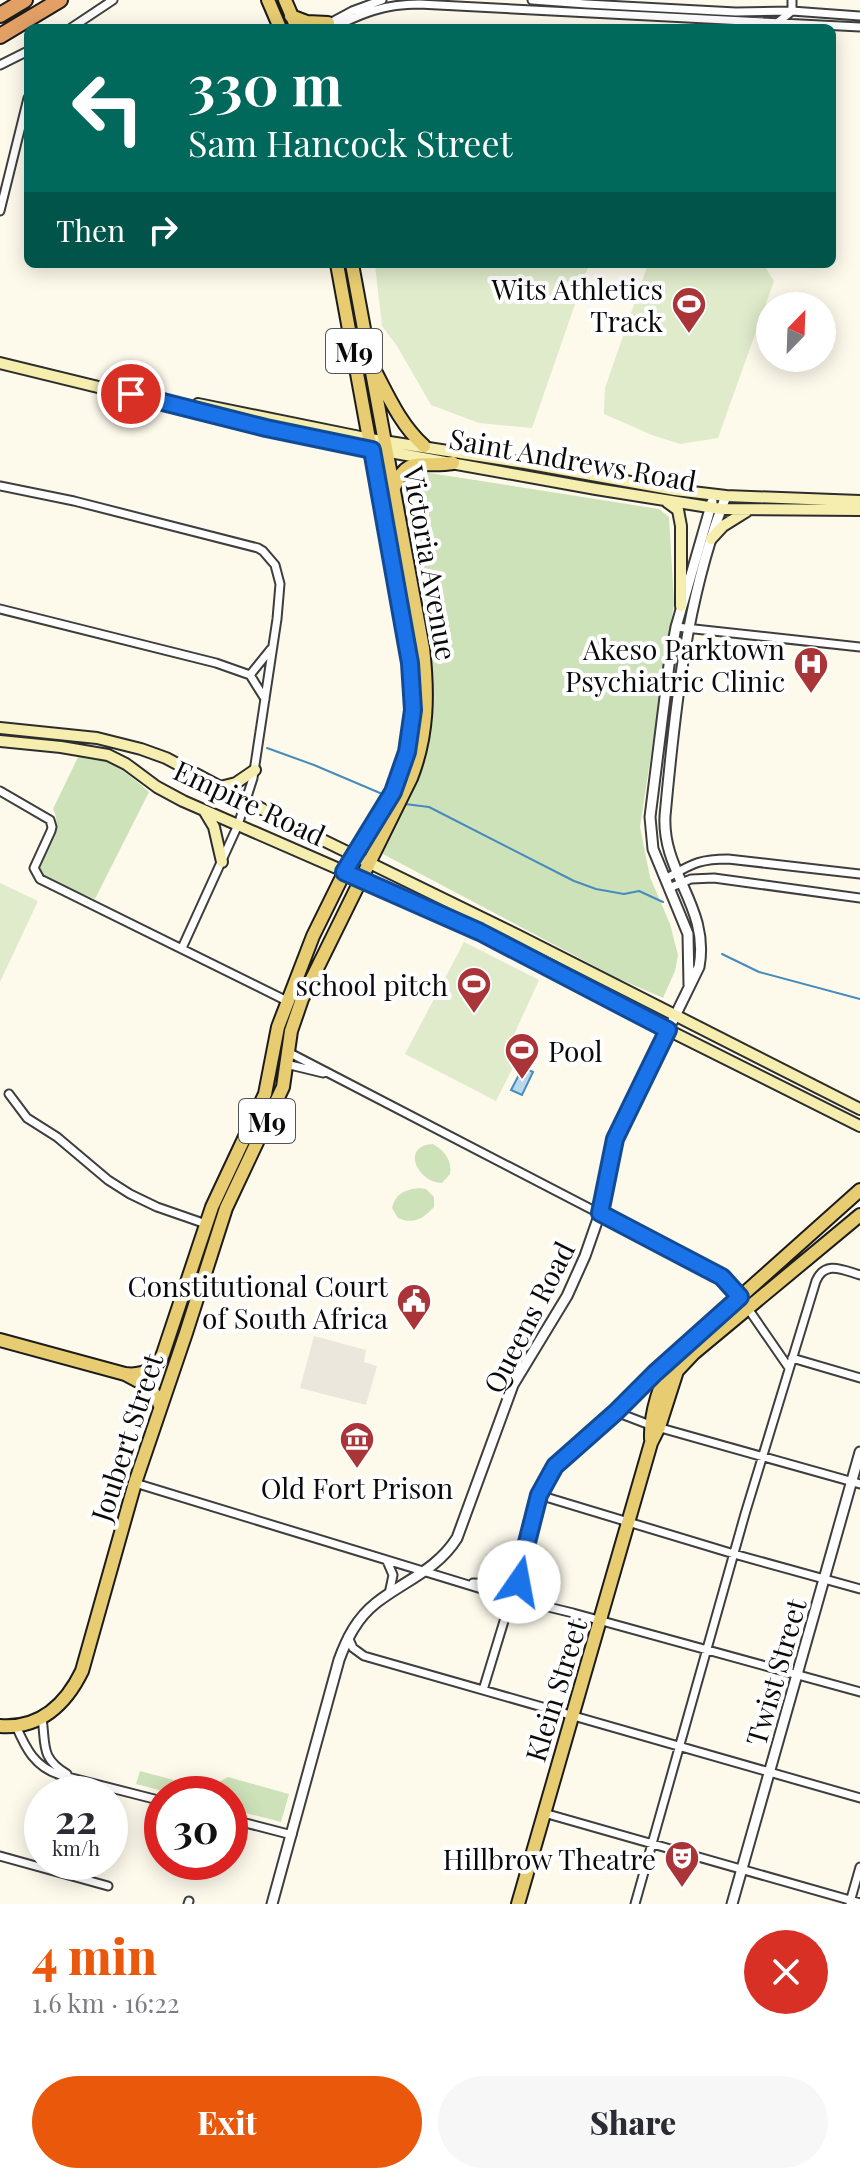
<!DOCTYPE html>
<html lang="en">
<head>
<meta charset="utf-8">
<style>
	body { margin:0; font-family:"Playfair Display",serif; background:#f7f7f7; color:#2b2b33; height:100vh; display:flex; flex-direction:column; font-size:30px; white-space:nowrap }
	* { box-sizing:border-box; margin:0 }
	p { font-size:26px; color:#7c7c81 }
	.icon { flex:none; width:44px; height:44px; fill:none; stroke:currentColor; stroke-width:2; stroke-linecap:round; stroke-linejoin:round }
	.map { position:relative; height:1904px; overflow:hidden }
	.side { display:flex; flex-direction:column; background:#fff; flex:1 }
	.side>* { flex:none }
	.top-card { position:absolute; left:24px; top:24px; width:812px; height:244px; border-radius:12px; box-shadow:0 4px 20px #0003; background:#00695c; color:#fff; overflow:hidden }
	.needle { width:52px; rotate:23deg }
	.controls { position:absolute; left:756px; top:292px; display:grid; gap:16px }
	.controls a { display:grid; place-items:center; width:80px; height:80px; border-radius:50%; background:#fff; box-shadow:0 4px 20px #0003; font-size:40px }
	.speed { position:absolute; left:24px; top:1776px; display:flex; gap:16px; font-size:40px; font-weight:700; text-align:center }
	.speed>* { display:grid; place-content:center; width:104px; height:104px; border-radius:50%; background:#fff; box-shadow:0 4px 20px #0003; line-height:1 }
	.speed small { font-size:20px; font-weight:400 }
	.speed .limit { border:12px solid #d22; background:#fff; color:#111 }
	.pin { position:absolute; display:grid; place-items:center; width:68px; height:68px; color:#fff; margin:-34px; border:4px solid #fff; border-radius:50%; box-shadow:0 2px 8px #0007 }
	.me { position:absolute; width:88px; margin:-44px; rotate:12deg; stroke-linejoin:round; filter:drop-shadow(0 0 6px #0008) }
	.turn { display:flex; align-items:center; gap:28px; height:168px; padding:0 32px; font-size:36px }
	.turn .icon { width:104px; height:104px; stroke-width:2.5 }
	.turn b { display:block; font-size:56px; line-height:68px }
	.then { display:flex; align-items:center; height:76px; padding:0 32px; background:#0003; gap:16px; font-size:30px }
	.round { display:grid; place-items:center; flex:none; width:84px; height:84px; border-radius:42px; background:#f7f7f7 }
	.overview { display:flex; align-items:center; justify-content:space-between; height:136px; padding:0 32px }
	h1 { font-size:48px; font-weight:800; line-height:60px; color:#ea580c }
	.button { display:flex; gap:16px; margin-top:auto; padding:16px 32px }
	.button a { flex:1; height:92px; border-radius:48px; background:#ea580c; color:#fff; font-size:32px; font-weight:800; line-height:92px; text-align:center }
	.button a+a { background:#f7f7f7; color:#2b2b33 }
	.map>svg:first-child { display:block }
	.green { fill:#cee2ba }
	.pitch { fill:#dfebcb }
	.plaza { fill:#ebe7dc }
	.water { fill:#b7d8ee; stroke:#478bbc; stroke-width:2 }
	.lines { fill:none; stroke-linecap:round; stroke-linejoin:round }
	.stream { stroke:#478bbc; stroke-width:2 }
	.minor-casing { stroke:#3e3e3e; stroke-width:11 }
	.tertiary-casing { stroke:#3e3e3e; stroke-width:13 }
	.secondary-casing { stroke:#2d2d2d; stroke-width:14 }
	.primary-casing { stroke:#1c1c1c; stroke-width:16 }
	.motorway-casing { stroke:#1c1c1c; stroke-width:18 }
	.minor { stroke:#fff; stroke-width:7 }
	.tertiary { stroke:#fff; stroke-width:9 }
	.secondary { stroke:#f5eeaf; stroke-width:10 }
	.primary { stroke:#e7cc71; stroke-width:12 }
	.motorway { stroke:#e2a065; stroke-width:14 }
	.route-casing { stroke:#114b97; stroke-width:20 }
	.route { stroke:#1a73e8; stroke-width:14 }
	.labels { text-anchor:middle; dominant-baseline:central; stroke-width:8; stroke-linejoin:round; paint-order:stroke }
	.shield { fill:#fff; stroke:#545454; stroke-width:2 }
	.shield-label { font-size:26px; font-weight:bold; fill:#0b0b0b }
	.poi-label { font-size:28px; fill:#0b0b0b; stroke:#fff; text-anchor:end }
	.street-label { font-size:28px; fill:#0b0b0b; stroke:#fff }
</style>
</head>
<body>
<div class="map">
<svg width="860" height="1904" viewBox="0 0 860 1904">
	<rect width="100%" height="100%" fill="#fdfaec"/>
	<path class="green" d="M417,471L659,509L669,517L674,603L640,827L650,877L670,924L678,955L675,971L663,998L615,977L381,853L422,768L431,692L424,593L400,491L406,478Z
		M80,753C111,759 126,772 149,792L95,899L45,879L36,869C46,851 64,830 53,809Z
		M433,1144C445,1151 452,1160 450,1174L442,1183C416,1182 401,1145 433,1144Z
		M419,1188L426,1189L434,1197V1207C424,1218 414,1225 398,1218L392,1208C396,1193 405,1190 419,1188Z
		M140,1771L215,1791L217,1783L228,1777L289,1794L281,1822L230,1809V1794H175L136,1784Z"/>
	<path class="pitch" d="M375,264H589L532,428L479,423L431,405L397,346L382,326Z
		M648,264H763L774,281L718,438L680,444L652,435L604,414L605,388Z
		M0,883L38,901L0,982Z
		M464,942L539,980L507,1050L519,1056L496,1101L405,1054Z"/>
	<path class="plaza" d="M314,1336L366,1350L364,1362L377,1366L366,1405L300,1388Z"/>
	<path class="water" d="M523,1067L533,1072L522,1095L511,1090Z"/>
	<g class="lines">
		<path class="stream" d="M267,748L314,765L380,793
			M405,804L429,807L574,881L596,889L624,894L639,891L663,902
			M722,954L759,972L860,999"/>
		<g class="minor-casing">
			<path id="minor" d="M532,0L586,4L736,12L792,11L860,16
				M777,23L792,11V0
				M326,25L352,11L382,0
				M71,28L113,0
				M332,28C363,13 384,4 419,4L860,27
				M0,65L28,51
				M0,211L28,98
				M0,486L74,501L258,548L263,551L275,565L280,584L277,619L253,778L238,825L182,948
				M0,609L216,663L250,675L265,699
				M676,627L860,647
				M250,675L271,649
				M0,791L50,820L52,827L51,831L34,868L40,879L287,1001
				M665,879C691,865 697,859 728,859L860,874
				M669,888L691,879L714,878L860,898
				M288,1052L722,1277L740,1297L789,1368
				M286,1064L323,1073
				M9,1094L27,1118L57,1137L108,1180L130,1194L157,1207L206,1224
				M792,1358L860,1378
				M616,1412L650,1425L860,1484
				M135,1483L511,1598L573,1613L860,1692
				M539,1495L734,1554L860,1589
				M387,1561L393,1575L389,1594
				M473,1583L503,1584L519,1570
				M539,1602C526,1596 519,1591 519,1576C523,1546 538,1491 555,1466L616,1412L669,1361
				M348,1637L353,1648L364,1656L860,1798
				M483,1690L511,1598
				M42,1718C46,1745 40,1758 67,1774
				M16,1726C26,1749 35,1767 60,1775L162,1801
				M544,1813L860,1903
				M230,1819L292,1835
				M0,1856L108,1886
				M850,1902L860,1867
				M188,1904L189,1901
				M635,1904L745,1514L816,1281C825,1260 843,1270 860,1275"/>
		</g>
		<g class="tertiary-casing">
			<path id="tertiary" d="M689,985L688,934L653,849L650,817L669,665L676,627L712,502
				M272,1904L339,1660C347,1638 357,1618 376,1603C404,1581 437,1570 457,1538L513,1385L567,1296L585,1256L600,1213L615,1139L699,967C710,907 662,873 665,816C675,708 686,598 726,496
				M732,1904L860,1452"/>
		</g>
		<g class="secondary-casing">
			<path id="secondary" d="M0,363L295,435L596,489L721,509L860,510
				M198,404L370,439L525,463L675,490L726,496L860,501
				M667,502L678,510L681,526V606
				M711,539L723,526L747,511
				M0,728L97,738L141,749L166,758L294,826L519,936L860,1109
				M0,741L61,747L108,755L126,764L157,787L183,801L458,921L668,1030L860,1126
				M220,787L236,783L255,770
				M205,812L214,827L222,862"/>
		</g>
		<g class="primary-casing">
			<path id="primary" d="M268,0L280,28
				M285,0L297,28
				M291,16L307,22L328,23
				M375,371C389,398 401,425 424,446
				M394,488C407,454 422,468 453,463
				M0,1340L125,1374C140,1382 156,1388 160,1406
				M125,1374C142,1376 156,1370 163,1354L212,1207L265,1094L278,1027L313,936L348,865L393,792L401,772L407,752L413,710L410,663L337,264
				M651,1439C650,1411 661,1383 673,1357L860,1190
				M0,1726C40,1729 66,1704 82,1671L135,1483L186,1333L226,1208L283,1087L291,1031L302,999L411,778C428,735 428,693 423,648L352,264
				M518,1904L651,1443L659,1427L677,1371L694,1353L860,1215"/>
		</g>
		<g class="motorway-casing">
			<path id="motorway" d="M0,15L25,0
				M0,36L60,0"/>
		</g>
		<use href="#minor" class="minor"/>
		<use href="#tertiary" class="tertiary"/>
		<use href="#secondary" class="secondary"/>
		<use href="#primary" class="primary"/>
		<use href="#motorway" class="motorway"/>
	</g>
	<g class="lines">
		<g class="route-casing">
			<path id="route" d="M131,394L266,428L372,450L410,663L413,710L407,752L393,792L344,872L480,932L668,1030L615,1139L600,1213L722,1277L740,1297L655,1373L616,1412L555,1466L539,1495L520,1570L519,1582"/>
		</g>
		<use href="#route" class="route"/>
	</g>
	<defs>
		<g id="stadium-pin" transform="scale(1.8)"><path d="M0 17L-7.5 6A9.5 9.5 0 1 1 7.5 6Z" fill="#a93539" stroke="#fff"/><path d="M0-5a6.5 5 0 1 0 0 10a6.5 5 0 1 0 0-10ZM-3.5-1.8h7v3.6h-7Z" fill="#fff"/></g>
		<g id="hospital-pin" transform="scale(1.8)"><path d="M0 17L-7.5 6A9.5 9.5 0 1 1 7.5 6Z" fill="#a93539" stroke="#fff"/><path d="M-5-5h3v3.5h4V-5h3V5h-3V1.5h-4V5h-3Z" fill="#fff"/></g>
		<g id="civic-pin" transform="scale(1.8)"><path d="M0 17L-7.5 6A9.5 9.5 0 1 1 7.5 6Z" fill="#a93539" stroke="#fff"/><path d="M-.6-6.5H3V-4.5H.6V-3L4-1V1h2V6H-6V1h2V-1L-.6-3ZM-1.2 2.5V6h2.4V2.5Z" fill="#fff"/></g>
		<g id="museum-pin" transform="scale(1.8)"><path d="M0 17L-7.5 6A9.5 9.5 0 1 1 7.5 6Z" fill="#a93539" stroke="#fff"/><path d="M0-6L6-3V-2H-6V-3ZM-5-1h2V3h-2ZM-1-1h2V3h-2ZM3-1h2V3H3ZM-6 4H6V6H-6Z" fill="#fff"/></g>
		<g id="theatre-pin" transform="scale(1.8)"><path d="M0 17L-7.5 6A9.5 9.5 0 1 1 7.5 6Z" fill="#a93539" stroke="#fff"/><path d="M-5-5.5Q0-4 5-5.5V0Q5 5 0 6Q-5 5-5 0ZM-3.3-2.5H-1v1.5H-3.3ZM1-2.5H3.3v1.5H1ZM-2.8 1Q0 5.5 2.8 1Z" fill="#fff"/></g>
	</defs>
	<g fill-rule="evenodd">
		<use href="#stadium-pin" x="689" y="304"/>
		<use href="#hospital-pin" x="811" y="664"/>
		<use href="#stadium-pin" x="474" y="984"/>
		<use href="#stadium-pin" x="522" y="1050"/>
		<use href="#civic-pin" x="414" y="1301"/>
		<use href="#museum-pin" x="357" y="1439"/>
		<use href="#theatre-pin" x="682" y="1858"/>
	</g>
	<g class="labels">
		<g class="shield">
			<rect x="326" y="329" width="56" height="44" rx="6"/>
			<rect x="239" y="1099" width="56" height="44" rx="6"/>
		</g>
		<g class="shield-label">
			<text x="354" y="351">M9</text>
			<text x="267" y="1121">M9</text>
		</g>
		<g class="poi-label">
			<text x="663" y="288">Wits Athletics<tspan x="663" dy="32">Track</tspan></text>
			<text x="785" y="648">Akeso Parktown<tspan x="785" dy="32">Psychiatric Clinic</tspan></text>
			<text x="448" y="984">school pitch</text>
			<text x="548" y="1050" text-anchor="start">Pool</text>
			<text x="388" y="1285">Constitutional Court<tspan x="388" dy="32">of South Africa</tspan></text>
			<text x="357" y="1487" text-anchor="middle">Old Fort Prison</text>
			<text x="656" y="1858">Hillbrow Theatre</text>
		</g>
		<g class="street-label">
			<text transform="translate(573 459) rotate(10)">Saint Andrews Road</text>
			<text transform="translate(431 563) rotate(80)">Victoria Avenue</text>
			<text transform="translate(250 802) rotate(25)">Empire Road</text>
			<text transform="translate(528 1317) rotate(-63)">Queens Road</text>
			<text transform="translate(126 1437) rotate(-72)">Joubert Street</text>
			<text transform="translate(775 1672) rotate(-74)">Twist Street</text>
			<text transform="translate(555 1690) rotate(-73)">Klein Street</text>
		</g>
	</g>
</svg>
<div class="controls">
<a><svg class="needle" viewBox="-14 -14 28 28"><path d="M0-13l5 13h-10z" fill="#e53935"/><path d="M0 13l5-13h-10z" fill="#7c7c81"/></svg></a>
</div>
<div class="speed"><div>22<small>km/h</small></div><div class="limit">30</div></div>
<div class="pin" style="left:131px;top:394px;background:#d93025"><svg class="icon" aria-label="arrive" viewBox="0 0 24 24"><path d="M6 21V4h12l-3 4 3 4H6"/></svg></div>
<svg class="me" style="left:519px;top:1582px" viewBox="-20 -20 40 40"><circle r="19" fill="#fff"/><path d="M0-13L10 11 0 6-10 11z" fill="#1a73e8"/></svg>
<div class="top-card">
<div class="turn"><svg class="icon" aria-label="left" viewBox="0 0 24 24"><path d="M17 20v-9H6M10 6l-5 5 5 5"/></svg><div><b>330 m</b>Sam Hancock Street</div></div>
<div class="then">Then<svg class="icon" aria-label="right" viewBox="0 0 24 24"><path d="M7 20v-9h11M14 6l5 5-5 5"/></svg></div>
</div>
</div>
<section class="side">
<div class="overview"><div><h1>4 min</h1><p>1.6 km · 16:22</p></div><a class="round" style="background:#d93025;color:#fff"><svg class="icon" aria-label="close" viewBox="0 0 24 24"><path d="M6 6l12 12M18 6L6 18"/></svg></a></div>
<div class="button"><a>Exit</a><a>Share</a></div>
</section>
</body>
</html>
